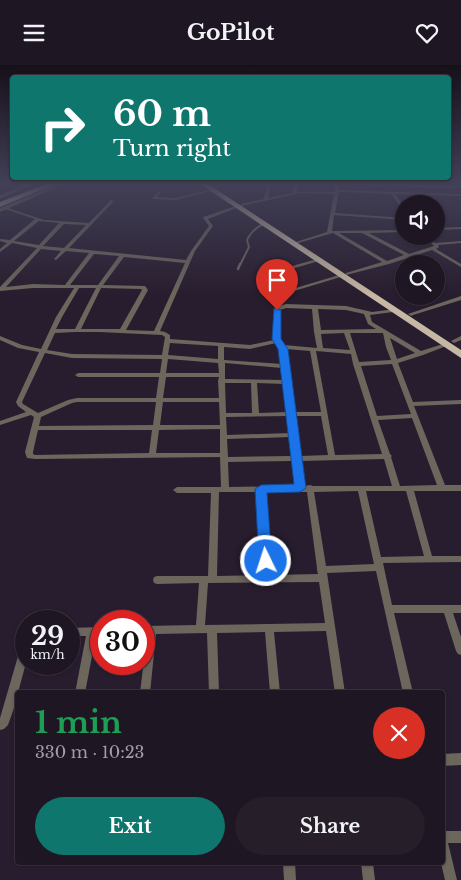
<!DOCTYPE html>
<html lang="en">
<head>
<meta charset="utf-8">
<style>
	body { margin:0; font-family:"Libre Baskerville",serif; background:#261f2a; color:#f1f3f6; height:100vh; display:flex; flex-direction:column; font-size:19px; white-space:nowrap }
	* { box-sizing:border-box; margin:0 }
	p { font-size:16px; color:#a19fa5 }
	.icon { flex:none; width:28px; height:28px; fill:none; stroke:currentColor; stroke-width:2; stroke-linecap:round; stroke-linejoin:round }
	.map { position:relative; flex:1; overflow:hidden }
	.sheet { position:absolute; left:15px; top:625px; width:430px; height:175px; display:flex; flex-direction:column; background:#1e1622; border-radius:5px; box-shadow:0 1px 4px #0004,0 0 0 1px #3c3540 }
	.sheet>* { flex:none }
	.guide { position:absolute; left:10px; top:10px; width:441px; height:105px; border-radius:5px; box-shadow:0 1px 4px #0004,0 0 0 1px #3c3540; background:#0f766e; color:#fff; overflow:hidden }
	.tools { position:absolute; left:395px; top:130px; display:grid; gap:10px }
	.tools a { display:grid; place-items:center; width:50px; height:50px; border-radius:50%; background:#1e1622; box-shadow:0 1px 4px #0004,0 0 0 1px #3c3540; font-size:25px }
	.speed { position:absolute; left:15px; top:545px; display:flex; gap:10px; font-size:25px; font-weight:700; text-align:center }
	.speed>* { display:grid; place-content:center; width:65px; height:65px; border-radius:50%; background:#1e1622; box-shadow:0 1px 4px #0004,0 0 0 1px #3c3540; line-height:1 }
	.speed small { font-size:12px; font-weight:400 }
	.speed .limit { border:8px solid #d22; background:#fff; color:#111 }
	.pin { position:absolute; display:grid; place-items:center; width:42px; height:42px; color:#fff; margin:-51px -21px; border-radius:50% 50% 50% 0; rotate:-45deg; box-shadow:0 0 5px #0007 }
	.pin .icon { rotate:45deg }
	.me { position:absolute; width:55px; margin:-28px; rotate:356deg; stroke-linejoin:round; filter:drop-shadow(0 0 4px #0008) }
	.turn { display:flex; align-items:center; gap:18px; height:105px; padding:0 20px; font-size:22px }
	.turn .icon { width:65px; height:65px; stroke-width:2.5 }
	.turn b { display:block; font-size:35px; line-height:42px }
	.round { display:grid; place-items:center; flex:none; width:52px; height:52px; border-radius:26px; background:#261f2a }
	.overview { display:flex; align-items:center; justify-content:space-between; height:85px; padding:0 20px }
	h1 { font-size:30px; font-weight:700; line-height:38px; color:#1e9e55 }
	.primary-button { display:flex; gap:10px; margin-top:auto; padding:10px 20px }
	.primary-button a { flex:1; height:58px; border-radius:30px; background:#0f766e; color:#fff; font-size:20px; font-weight:700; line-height:58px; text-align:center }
	.primary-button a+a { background:#261f2a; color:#f1f3f6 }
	header { display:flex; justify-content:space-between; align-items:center; height:65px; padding:0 20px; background:#1e1622; font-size:22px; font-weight:700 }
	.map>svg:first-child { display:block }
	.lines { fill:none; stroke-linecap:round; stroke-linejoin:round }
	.service-far1 { stroke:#6c665d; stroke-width:2 }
	.service { stroke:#6c665d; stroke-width:2.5 }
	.minor { fill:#6c665d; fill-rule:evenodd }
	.tertiary { fill:#6c665d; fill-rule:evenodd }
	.trunk { fill:#c6b8a4; fill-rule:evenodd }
	.route { fill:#1a73e8; stroke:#114b97 }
</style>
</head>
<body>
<header><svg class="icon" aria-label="menu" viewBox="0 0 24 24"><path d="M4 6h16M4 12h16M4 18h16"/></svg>GoPilot<svg class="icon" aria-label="heart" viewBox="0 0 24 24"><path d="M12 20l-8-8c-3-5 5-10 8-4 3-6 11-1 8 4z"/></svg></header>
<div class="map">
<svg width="461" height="815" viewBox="0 0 461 815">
	<rect width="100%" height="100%" fill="#281d2e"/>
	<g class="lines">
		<path class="service-far1" d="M240,200L249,182L247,175C251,167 255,163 263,159"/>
		<path class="service" d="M238,204L240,199"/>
		<path class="minor" d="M267,117H271L268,133L292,128L295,117H299L297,127H335L334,119L322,117H362L376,119L461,121V123L375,121L338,119L339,125L461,129V131L395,129L404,142V146L391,129L339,127L335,148L404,153V155L334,150L332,166L404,165V167L369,168L409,189L434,181L424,171H429L435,178L461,176V178L438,180L439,182L436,184L461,199V202L432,185L389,199L346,210V208L382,197L333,168L298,178L296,177L327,167L334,129L300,128L241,141V139L264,134ZM339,168H362L404,190L387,196Z
			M212,124H213V126L175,135L154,134L152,133L160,125L162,126L157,132L175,133Z
			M111,135L114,136L69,183L186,195L191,186L209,161L203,153V152L236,141L239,142L208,154L213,161L195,186L160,266L165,267L170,270V274L250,280L274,275L273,273L274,245L276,242L286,239L346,241L372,247L395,244L396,245L393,247L370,250L372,257L421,286L446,278L449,280L423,290L398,298L413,337L461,335V339L414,341L445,420H461V426H414L432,491H461V497L383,498L392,540H461V548H453L461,572V590L458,589L456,586L444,548H394L413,628H403L376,506L327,508L345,628H335L326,566L274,567L280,628H270L265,567L217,568L219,628H209L207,568L156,569L150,628H140L147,569H144V561L196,560L199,518L157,519L154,518L153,515L154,512L157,511H208L211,428H177L173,425L177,422H221L220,392L35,394L27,393L25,387L34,352L31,350L0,360V356L26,347L18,341L16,337L39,287L18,283L0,275V271L22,280L41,284L56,252L74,223H33L0,226V222L37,183L12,178L0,187V184L7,178L0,176V174L10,175L35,154L2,143L5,142L44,155L89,158ZM39,156L59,158L39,180L14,176ZM64,159L86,160L64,183L43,181ZM41,184L61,186L54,194L56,195L66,186L89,188L65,220L33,219L6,222ZM94,189L119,191L98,220H70ZM124,192L185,198L154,266L126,265L148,225L145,221L103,220ZM79,223H96L75,264H56L62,252ZM101,223L141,224L142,225L120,264H81ZM286,243L312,244L314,267L317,283L284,280L279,273L280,245ZM318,244L346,245L364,249L368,259L376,264L321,265ZM75,267H99L162,270L165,272L162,290L72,289L47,285L55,268ZM344,268L350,285L323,283L321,269ZM350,268H383L386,282L391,295L359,297ZM390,273L415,288L397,294ZM170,278L218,281V294L168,290ZM276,278L280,284L282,299L224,295V282L250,284ZM286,284L310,286L321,347H294ZM316,286L351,289L353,299L382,389L335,390ZM45,288L72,293L162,294L160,308H78L75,310L78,312H159L156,333H77L68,335L38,348L23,339L22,337ZM168,294L218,298L219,308H166ZM225,298L282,303L284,315L225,314ZM392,299L411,349L377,351L361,301ZM166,312H219L218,316L219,333H163ZM225,318H251L252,348H226ZM257,318L284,319L287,347L259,348ZM77,337H156L153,360L39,361L41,352L72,338ZM163,337H219L220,360H160ZM288,351L290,368L227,370L226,352ZM295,351H321L328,390L300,391ZM412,353L437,420L400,421L391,392L392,391L390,389L378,355ZM220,364V388H156L159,365ZM38,365H152L149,388L35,390L33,389V387ZM290,372L292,391L228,392L227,374ZM384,394L392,421H313L310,420L304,421L300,396ZM293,396L296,421L229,422L228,397ZM358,426L374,499L326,501L314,427ZM366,426H406L424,491L381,492ZM219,427H257L262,510L217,511ZM265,427H307L317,503V505L318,509L271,510ZM319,517L325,558L205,560L208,518Z
			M461,162V164L436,165V163Z
			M317,194L319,195V196L260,213L257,211Z
			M339,210L344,211L284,229L279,228Z
			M461,231V235L413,250L411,251L408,249Z
			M461,271V275L454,278L451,276Z
			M101,562V570H96L85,628H75L86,571H69V563Z
			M26,577V598L13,646L8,660L4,664L0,665V653L21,581L23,578Z
			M461,688V700L442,701V689Z
			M442,766H461V778H448L457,815H445L441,798H442Z
			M283,798H295L296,815H284Z
			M361,798H373L375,815H363Z"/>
		<path class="tertiary" d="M31,117H38L0,134V130Z
			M63,117H70L0,147V143Z"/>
		<path class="trunk" d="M51,117H61L0,142V137Z
			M197,117H205L461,285V293Z"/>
	</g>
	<linearGradient id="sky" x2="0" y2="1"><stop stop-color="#161019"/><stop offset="0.51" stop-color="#424057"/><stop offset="1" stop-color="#424057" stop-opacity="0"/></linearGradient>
	<rect width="461" height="231" fill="url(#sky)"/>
	<path class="route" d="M274,243L281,245V274L288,284L306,423L300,427L267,428L272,496L270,500L266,501L261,500L259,496L255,424L261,420L294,419L278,284L272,274Z"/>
</svg>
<div class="tools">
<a><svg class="icon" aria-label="sound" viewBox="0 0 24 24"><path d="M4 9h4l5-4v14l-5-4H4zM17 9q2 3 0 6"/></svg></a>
<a><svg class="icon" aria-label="search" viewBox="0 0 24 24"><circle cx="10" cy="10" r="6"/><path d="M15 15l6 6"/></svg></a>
</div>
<div class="speed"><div>29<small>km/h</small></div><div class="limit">30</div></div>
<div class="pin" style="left:277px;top:245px;background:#d93025"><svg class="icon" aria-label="arrive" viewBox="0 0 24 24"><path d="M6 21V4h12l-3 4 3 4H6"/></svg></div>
<svg class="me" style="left:266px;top:496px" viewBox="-20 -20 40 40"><circle r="17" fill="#1a73e8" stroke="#fff" stroke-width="3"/><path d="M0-11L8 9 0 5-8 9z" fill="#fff"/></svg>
<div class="guide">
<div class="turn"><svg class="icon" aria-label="right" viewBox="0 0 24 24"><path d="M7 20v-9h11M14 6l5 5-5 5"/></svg><div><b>60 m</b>Turn right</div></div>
</div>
<section class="sheet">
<div class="overview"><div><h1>1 min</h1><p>330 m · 10:23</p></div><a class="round" style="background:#d93025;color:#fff"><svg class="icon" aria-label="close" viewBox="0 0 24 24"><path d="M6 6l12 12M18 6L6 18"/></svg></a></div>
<div class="primary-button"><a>Exit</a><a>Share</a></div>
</section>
</div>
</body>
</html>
